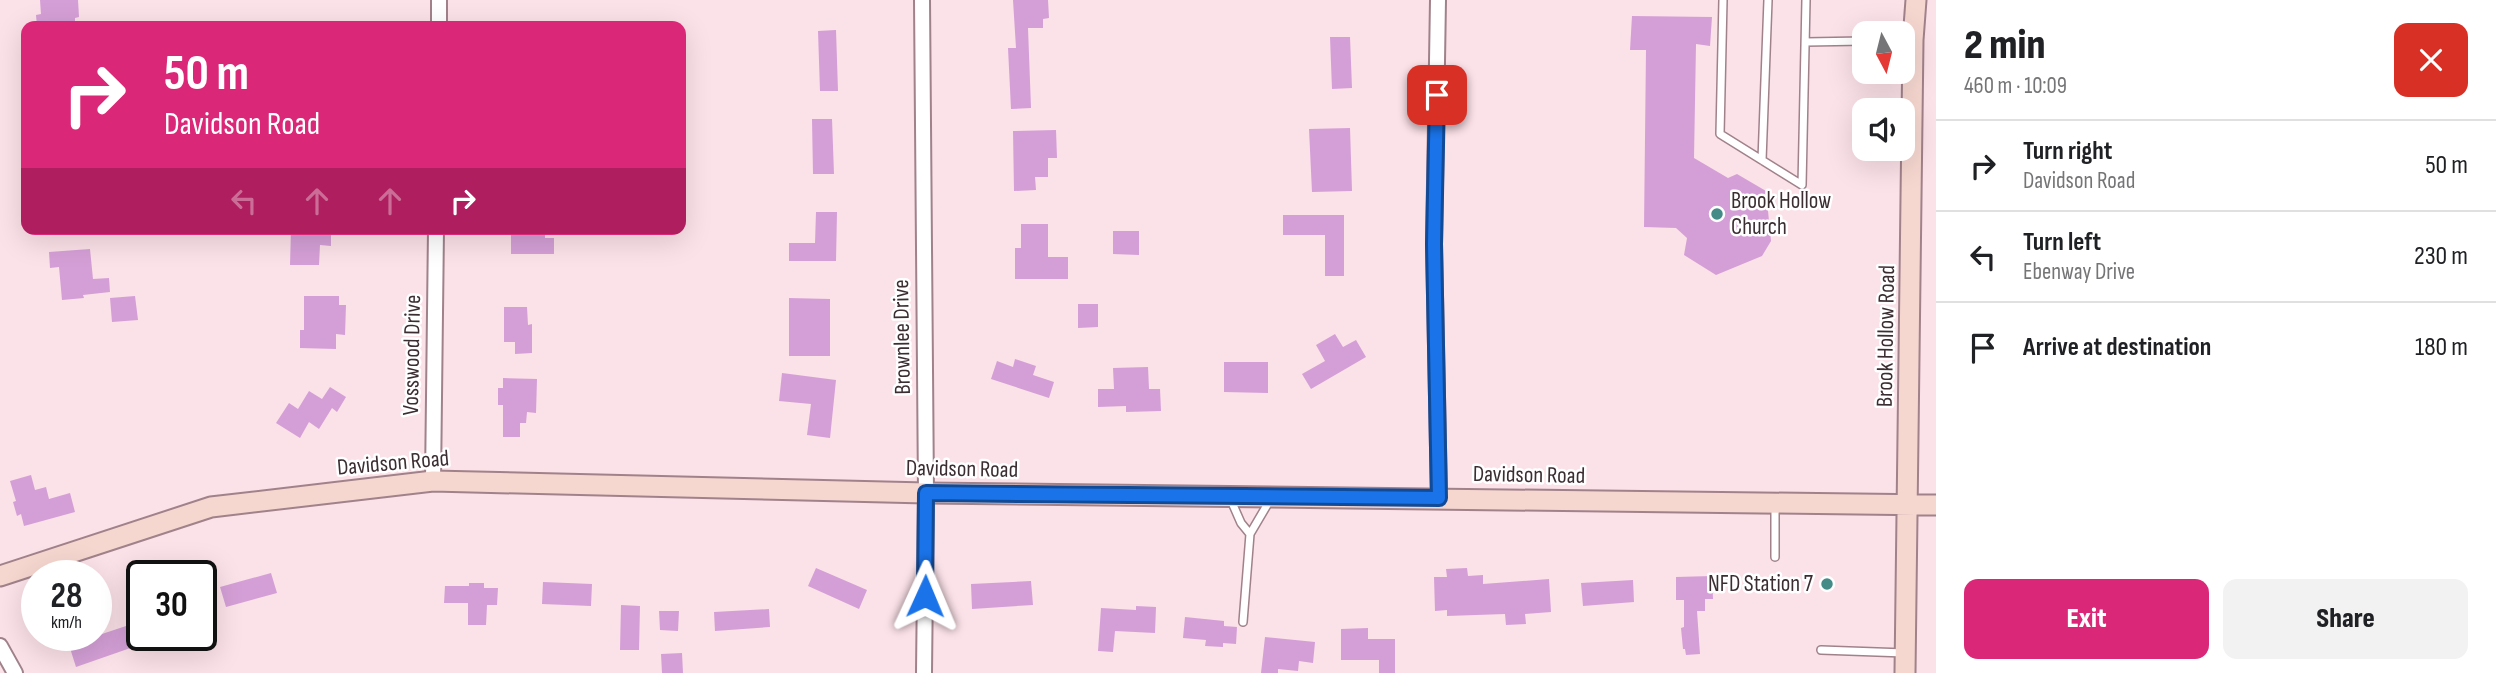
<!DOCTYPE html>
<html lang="en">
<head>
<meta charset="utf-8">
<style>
	body { margin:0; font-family:"Sofia Sans Condensed",sans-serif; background:#f2f2f2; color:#202124; height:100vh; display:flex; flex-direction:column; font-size:26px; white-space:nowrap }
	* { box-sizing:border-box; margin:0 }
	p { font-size:23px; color:#757577 }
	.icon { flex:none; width:38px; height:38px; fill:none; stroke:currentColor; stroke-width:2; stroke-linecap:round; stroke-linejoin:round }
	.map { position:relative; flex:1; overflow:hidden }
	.sheet { display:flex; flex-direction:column; background:#fff; width:560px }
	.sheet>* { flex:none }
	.hud { position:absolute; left:21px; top:21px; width:665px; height:214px; border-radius:14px; box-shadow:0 7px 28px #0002; background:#db2777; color:#fff; overflow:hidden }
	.needle { width:46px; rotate:173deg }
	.fabs { position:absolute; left:1852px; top:21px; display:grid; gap:14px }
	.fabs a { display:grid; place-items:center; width:63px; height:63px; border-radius:14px; background:#fff; box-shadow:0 7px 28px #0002; font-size:35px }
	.speed { position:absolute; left:21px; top:560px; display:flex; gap:14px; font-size:35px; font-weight:700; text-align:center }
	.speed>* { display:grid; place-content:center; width:91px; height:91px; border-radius:50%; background:#fff; box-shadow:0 7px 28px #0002; line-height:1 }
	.speed small { font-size:18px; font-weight:400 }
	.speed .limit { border:4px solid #111; border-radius:10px; background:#fff; color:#111 }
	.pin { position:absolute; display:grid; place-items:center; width:60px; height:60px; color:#fff; margin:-30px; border-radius:14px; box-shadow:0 4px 10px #0006 }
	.me { position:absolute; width:77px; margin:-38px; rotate:1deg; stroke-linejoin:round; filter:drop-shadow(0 0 5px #0008) }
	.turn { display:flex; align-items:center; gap:24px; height:147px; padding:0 28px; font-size:32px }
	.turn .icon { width:91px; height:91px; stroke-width:2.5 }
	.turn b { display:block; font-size:49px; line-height:60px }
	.lanes { display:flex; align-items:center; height:66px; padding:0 28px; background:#0003; justify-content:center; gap:35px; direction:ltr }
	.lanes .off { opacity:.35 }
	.round { display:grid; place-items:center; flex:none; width:74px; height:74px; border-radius:14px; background:#f2f2f2 }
	.overview { display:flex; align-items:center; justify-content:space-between; height:119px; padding:0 28px }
	h1 { font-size:42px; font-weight:800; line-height:52px }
	.button { display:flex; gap:14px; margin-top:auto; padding:14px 28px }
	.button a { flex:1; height:80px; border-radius:14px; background:#db2777; color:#fff; font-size:28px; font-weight:800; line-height:80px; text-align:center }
	.button a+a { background:#f2f2f2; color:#202124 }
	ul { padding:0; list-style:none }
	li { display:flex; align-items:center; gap:21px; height:91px; padding:0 28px; border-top:2px solid #e0e0e0 }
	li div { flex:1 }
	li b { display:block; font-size:26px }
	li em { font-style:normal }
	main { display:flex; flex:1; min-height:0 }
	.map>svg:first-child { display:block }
	.building { fill:#d49fd6 }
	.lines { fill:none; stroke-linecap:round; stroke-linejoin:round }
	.lane-casing { stroke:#a0828b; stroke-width:10 }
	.street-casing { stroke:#a0828b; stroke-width:18 }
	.secondary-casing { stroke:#a0828b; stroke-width:23 }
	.lane { stroke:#fff; stroke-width:7 }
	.street { stroke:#fff; stroke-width:14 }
	.secondary { stroke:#f6d7d0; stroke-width:19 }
	.route-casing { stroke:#114b97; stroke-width:18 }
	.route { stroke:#1a73e8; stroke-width:12 }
	.poi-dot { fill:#448b88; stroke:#fff; stroke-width:2.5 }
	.labels { text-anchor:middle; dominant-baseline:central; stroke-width:5; stroke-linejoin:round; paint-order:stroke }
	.poi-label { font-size:23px; fill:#3b2e32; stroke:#fff; text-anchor:start }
	.street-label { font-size:23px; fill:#3b2e32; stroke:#fff }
</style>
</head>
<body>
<main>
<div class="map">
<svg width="1936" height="673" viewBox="0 0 1936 673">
	<rect width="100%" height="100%" fill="#fbe1e8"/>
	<path class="building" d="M40,0H78L79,17L75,18V26H37L36,15L41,14Z
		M1013,0H1048L1049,18L1043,19V28H1028L1031,108L1011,109L1008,48H1016Z
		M1632,16L1712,17L1710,46L1696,44L1694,158L1728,178L1737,174L1766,191L1771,241L1762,256L1716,275L1684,255L1687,238L1676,228L1644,227L1646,50H1630Z
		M836,30L838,91H820L818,31Z
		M1330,37H1350L1352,88L1332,89Z
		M812,119H832L834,174H813Z
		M1350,128L1352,191L1312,192L1309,129Z
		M1056,130L1057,158H1048V177H1035L1036,190L1014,191L1013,131Z
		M816,212H837L836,261H789V243H815Z
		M1283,215H1344V276H1325V235H1283Z
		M1021,224H1048V257H1068V279H1015V248H1021Z
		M291,229H331V246L320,245L319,265H290Z
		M511,229H545V238H554V254H511Z
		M1113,231H1139V255L1113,254Z
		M90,249L93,279L109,278L110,292L83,295L84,298L62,300L59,267L50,268L49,252Z
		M135,296L138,320L112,322L110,298Z
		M304,296H339V305H346L345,335L336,334V349L300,348V330H304Z
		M789,298L830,299V356H789Z
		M1078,304H1098V327L1078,328Z
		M504,307H527L528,325L532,324V353L515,354V342H504Z
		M1335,334L1343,347L1356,340L1366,357L1311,389L1302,374L1325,361L1316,345Z
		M1015,359L1036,366L1033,375L1054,382L1049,398L991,379L997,361L1013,367Z
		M1224,362H1268V393L1224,392Z
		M1148,367L1149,389H1160L1161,411L1126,412V406L1098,407V389H1114L1113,368Z
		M782,373L836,380L830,438L807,435L811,404L779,401Z
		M503,378L537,379L536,413L527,412L526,423H520V437H503V405H498V388H503Z
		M330,387L346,397L337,412L332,408L319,429L309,422L300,438L276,423L289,403L298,409L309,391L322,399Z
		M31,475L35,490L46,487L49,499L70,493L75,512L24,526L21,514L17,516L13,502L16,501L10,481Z
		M816,568L867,590L859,609L808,586Z
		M1467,568L1468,576L1483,575V584L1549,579L1551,612L1525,614L1526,624L1506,625L1505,614L1447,616V610L1435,611L1434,577H1447L1446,569Z
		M271,573L277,593L226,607L220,587Z
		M1712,576L1713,599H1705V611H1697L1700,654L1686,655L1685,649H1683L1681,628L1684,627V600H1676V577Z
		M1633,580L1634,602L1583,606L1581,583Z
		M1031,581L1033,605L972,609L971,584Z
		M543,582L592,584L591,606L542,604Z
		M469,583H484V588H498L497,605H487L486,625H468V603H444L445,586H469Z
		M621,605L640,606L639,650H620Z
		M1136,606L1156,607L1155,633L1115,631L1113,652L1098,651L1101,608L1136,610Z
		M769,609L770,627L715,631L714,612Z
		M659,611H679L678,631L660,630Z
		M1185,617L1224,621V626L1237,627L1236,644L1223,643V647L1205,646L1206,640L1183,638Z
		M132,624L139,645L76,667L69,645Z
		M1368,628V639H1395V673H1379V660H1341V629Z
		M1265,637L1315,642L1313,663L1299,661L1298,671L1278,669V673H1261Z
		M682,653L683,673H662L661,654Z"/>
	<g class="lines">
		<g class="lane-casing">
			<path id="lane" d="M1723,0L1720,134L1802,185L1806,0
				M1806,42L1864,41
				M1762,160L1768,0
				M1230,498L1241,523L1250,534
				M1775,504V557
				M1243,622L1250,534L1270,500
				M1821,650L1905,653"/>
		</g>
		<g class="street-casing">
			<path id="street" d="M922,0L926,493L924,673
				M1438,0L1434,244L1439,498
				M439,26V0
				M433,481L436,229
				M0,646L15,673"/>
		</g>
		<g class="secondary-casing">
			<path id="secondary" d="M0,576L211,507L433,481L926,493L1936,505
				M1905,673L1913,40L1916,0"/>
		</g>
		<use href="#lane" class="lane"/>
		<use href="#street" class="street"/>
		<use href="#secondary" class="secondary"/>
	</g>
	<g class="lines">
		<g class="route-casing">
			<path id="route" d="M925,596L926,493L1439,498L1434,244L1437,95"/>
		</g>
		<use href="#route" class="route"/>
	</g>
	<g class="poi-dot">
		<circle cx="1717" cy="214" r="7"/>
		<circle cx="1827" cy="584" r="7"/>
	</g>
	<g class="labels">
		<g class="poi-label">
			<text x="1731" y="201">Brook Hollow<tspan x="1731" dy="26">Church</tspan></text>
			<text x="1813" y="584" text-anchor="end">NFD Station 7</text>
		</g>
		<g class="street-label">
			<text transform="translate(1886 336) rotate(-89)">Brook Hollow Road</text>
			<text transform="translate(902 337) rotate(-91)">Brownlee Drive</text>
			<text transform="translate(412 355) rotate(-89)">Vosswood Drive</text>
			<text transform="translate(393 463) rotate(-5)">Davidson Road</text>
			<text transform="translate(962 469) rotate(1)">Davidson Road</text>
			<text transform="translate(1529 475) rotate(1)">Davidson Road</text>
		</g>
	</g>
</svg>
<div class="fabs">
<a><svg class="needle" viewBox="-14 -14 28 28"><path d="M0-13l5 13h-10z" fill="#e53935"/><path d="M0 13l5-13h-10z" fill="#757577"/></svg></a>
<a><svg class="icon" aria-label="sound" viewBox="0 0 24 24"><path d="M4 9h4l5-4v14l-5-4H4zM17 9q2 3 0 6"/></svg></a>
</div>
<div class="speed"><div>28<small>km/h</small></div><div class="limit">30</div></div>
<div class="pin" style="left:1437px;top:95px;background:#d93025"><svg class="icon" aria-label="arrive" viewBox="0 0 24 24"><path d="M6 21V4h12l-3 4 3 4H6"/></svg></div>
<svg class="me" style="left:925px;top:596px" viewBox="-20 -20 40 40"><path d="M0-17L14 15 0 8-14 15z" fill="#1a73e8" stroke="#fff" stroke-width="4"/></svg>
<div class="hud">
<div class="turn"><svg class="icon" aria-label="right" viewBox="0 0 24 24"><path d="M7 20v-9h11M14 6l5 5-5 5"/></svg><div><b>50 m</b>Davidson Road</div></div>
<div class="lanes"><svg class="icon off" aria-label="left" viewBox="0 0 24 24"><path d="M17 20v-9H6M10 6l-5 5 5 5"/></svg><svg class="icon off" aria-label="ahead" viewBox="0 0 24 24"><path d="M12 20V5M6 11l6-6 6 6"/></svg><svg class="icon off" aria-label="ahead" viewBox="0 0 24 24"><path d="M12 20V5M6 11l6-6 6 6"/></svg><svg class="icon" aria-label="right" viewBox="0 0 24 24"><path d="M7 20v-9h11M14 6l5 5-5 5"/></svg></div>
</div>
</div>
<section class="sheet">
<div class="overview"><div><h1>2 min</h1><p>460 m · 10:09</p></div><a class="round" style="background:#d93025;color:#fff"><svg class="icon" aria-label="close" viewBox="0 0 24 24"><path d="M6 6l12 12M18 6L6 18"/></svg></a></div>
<ul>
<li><svg class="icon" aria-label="right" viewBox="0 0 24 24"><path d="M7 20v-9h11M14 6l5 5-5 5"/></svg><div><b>Turn right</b><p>Davidson Road</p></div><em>50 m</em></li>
<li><svg class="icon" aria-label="left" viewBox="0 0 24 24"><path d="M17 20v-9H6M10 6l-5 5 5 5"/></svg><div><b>Turn left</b><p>Ebenway Drive</p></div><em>230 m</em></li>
<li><svg class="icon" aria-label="arrive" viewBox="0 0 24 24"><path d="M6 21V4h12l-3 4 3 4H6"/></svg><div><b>Arrive at destination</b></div><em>180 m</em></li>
</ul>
<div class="button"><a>Exit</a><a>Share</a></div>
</section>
</main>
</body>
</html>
